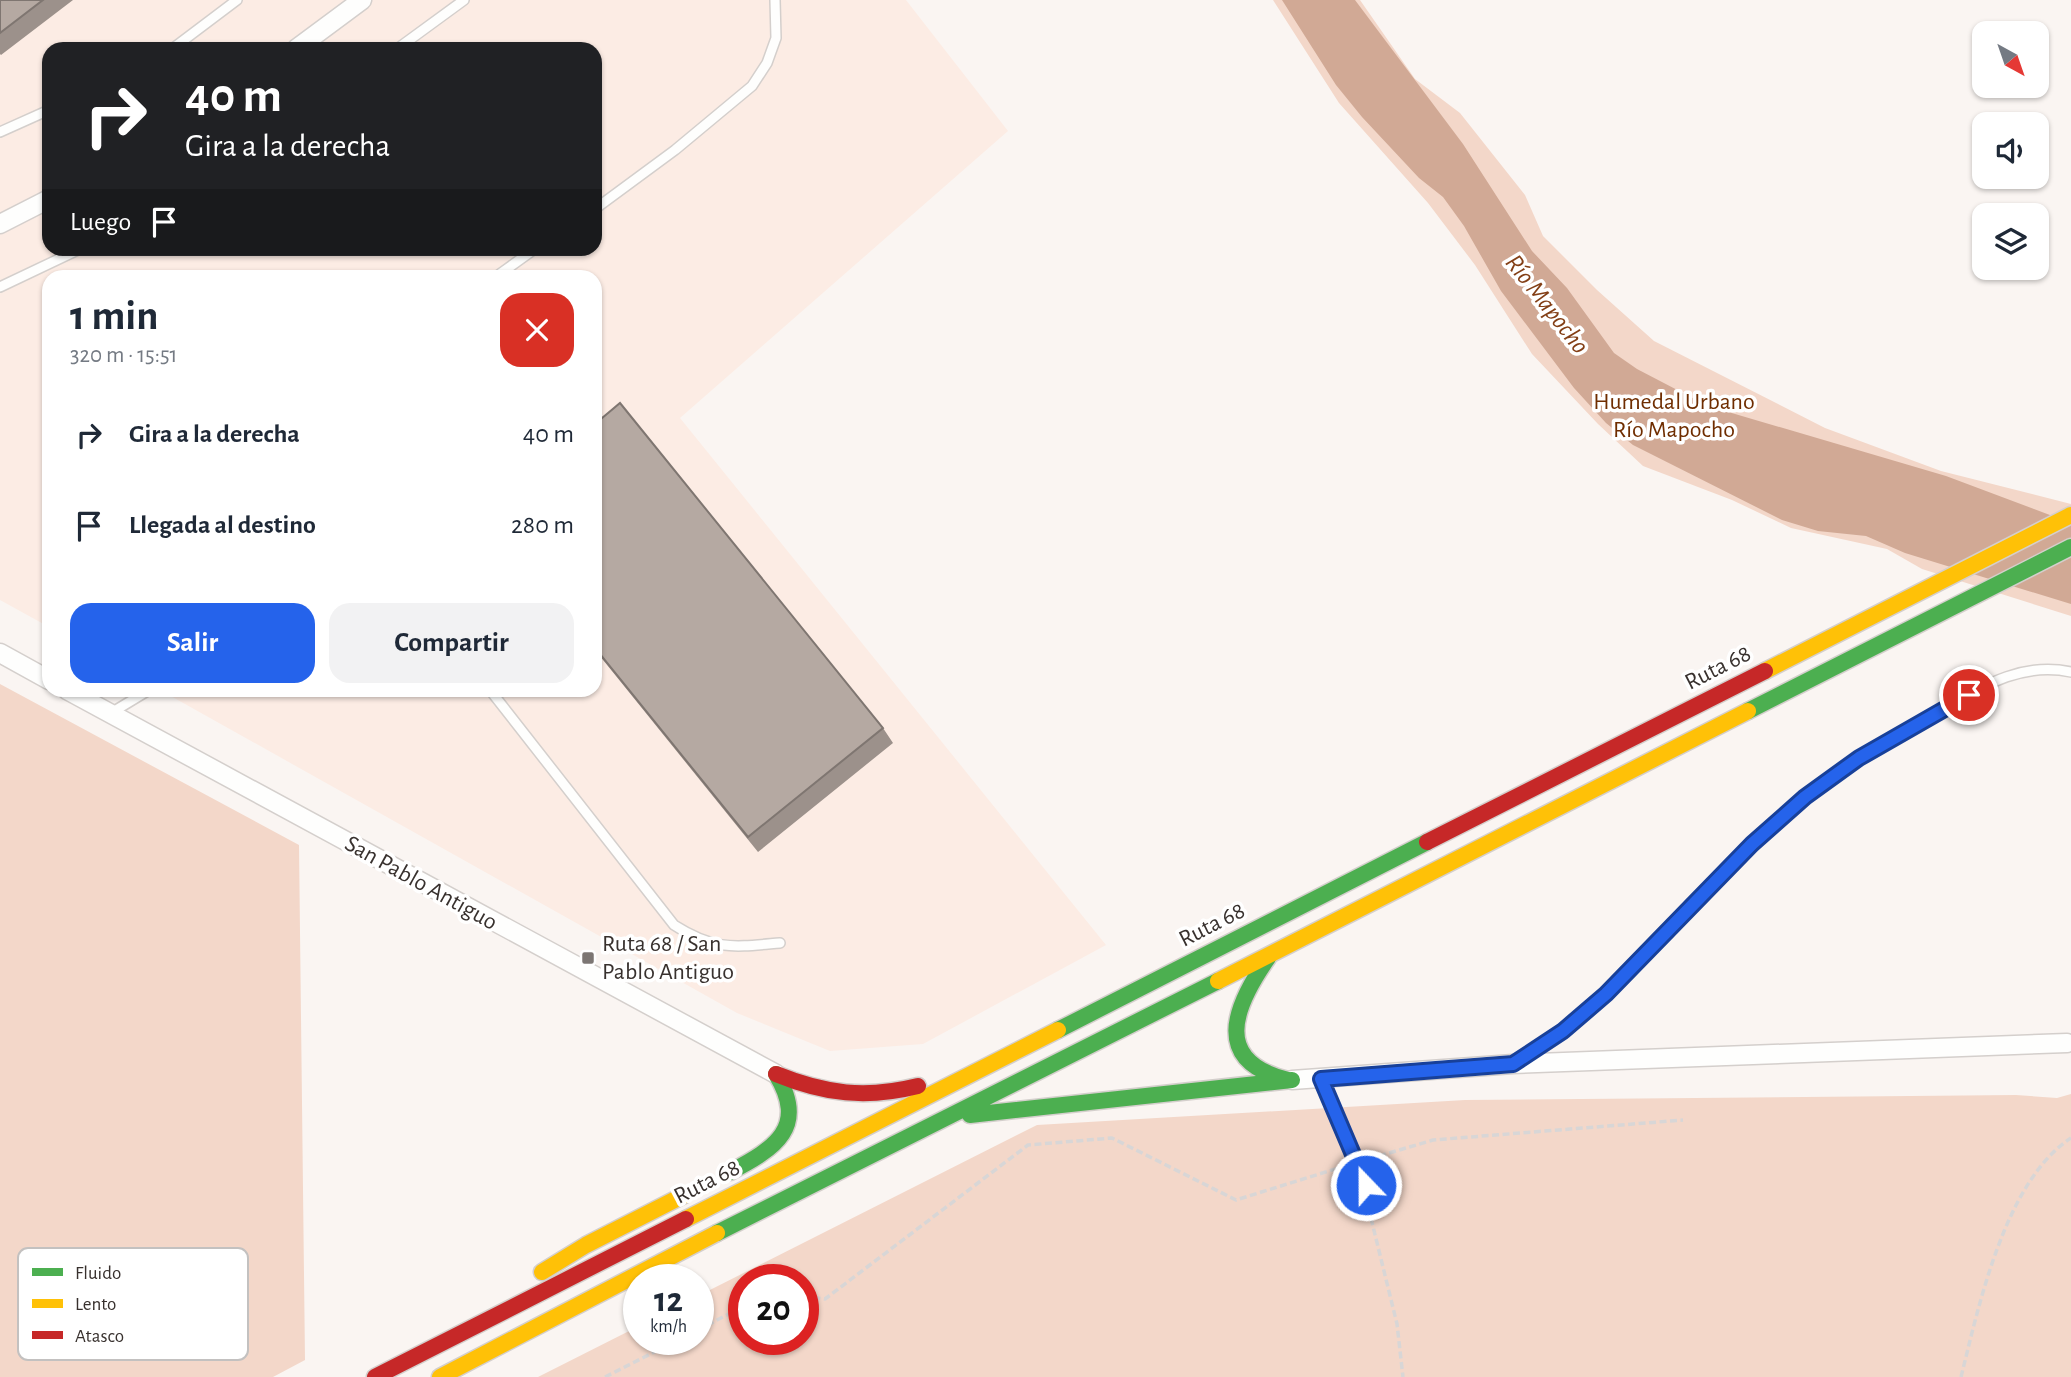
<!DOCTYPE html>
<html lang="es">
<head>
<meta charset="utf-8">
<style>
	body { margin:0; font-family:"Alegreya Sans",sans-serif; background:#f2f2f3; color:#1f2937; height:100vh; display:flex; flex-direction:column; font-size:26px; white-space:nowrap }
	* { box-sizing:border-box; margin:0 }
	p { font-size:23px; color:#747a83 }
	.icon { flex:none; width:38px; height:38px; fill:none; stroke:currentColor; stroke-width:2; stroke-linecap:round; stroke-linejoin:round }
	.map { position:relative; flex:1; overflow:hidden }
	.sheet { position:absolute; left:42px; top:270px; width:560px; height:427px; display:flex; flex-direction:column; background:#fff; border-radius:21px; box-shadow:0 2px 5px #0004 }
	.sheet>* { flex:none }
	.hud { position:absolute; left:42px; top:42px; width:560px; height:214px; border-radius:21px; box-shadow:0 2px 5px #0004; background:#202124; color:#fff; overflow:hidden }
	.needle { width:46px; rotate:140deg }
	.buttons { position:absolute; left:1972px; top:21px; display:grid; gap:14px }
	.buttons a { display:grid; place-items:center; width:77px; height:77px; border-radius:14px; background:#fff; box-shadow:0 2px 5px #0004; font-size:35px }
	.speed { position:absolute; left:623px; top:1264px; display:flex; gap:14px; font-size:35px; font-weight:700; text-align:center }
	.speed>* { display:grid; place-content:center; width:91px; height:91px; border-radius:50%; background:#fff; box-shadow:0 2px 5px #0004; line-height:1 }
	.speed small { font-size:18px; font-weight:400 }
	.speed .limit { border:10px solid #d22; background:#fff; color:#111 }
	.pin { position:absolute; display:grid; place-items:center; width:60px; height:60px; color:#fff; margin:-30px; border:4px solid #fff; border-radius:50%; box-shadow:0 2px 7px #0007 }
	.me { position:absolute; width:77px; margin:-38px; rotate:338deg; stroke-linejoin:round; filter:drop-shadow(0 0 5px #0008) }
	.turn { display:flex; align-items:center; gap:24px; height:147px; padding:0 28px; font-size:32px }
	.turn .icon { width:91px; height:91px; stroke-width:2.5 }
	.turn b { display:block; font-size:49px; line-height:60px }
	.then { display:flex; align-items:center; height:66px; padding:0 28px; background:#0003; gap:14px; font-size:26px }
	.round { display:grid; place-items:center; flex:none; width:74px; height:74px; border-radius:21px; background:#f2f2f3 }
	.summary { display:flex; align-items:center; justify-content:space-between; height:119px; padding:0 28px }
	h1 { font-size:42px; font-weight:700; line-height:52px }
	.primary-button { display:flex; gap:14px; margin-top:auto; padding:14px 28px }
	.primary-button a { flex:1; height:80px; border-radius:21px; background:#2563eb; color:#fff; font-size:28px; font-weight:700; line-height:80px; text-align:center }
	.primary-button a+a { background:#f2f2f3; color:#1f2937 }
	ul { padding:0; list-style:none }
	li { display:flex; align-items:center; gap:21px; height:91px; padding:0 28px }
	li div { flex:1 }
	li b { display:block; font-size:26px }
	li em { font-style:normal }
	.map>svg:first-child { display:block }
	.built { fill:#fcece4; fill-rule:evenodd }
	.green { fill:#f3d7c9; fill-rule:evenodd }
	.water { fill:#d1a995 }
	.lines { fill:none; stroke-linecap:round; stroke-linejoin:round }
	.lane-casing { stroke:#d4cfcc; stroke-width:12 }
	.street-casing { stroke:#d4cfcc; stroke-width:21 }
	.fast-casing { stroke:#d4cfcc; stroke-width:19 }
	.slow-casing { stroke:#d4cfcc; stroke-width:19 }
	.jam-casing { stroke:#d4cfcc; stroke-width:19 }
	.path { stroke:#d8d6d6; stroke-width:3.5; stroke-dasharray:7 3.5; stroke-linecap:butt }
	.lane { stroke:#fefefd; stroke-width:9 }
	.street { stroke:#fefefd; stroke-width:18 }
	.fast { stroke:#4caf50; stroke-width:16 }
	.slow { stroke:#ffc107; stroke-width:16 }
	.jam { stroke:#c62828; stroke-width:16 }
	.wall { fill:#9c918b }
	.building { fill:#b5a9a2; stroke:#7f7671; stroke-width:2 }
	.route-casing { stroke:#184099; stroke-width:18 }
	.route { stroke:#2563eb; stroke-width:12 }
	.poi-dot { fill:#7c7673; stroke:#fff; stroke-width:2.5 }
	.labels { text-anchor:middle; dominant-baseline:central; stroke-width:7; stroke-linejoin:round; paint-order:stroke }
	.park-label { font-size:24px; fill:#6f2d00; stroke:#fff }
	.street-label { font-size:24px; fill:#38312e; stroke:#fff }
	.poi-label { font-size:24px; fill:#38312e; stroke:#fff; text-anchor:start }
	.water-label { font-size:26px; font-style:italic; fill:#833f16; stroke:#fff }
	.key { fill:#fff; stroke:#c3c1c0; stroke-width:2 }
	.key-label { font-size:19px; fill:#38312e }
</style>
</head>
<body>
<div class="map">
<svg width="2071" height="1377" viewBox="0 0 2071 1377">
	<rect width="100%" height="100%" fill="#faf5f2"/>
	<path class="built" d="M0,0H906L1008,131L680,418L1106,945L923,1044L830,1051L737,1013L160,690H595V276H49V627L0,600ZM49,49H595V248H49Z"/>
	<path class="green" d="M1273,0H1360L1415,79L1460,113L1525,195L1543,236L1597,290L1654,341L1825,428L1941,471L2071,504V616L1922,569L1887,549L1791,528L1732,500L1643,466L1598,424L1532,354L1475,265L1428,203L1339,103Z
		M0,684L299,845L305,1360L273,1377H0Z
		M2071,1094V1377H538L639,1326V1339H698V1296L1037,1125L1465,1100L2016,1095L2057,1098ZM744,1279H803V1339H744Z"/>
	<path class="water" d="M1282,0H1355L1463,144L1532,251L1567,288L1614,353L1637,369L1708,406L1946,476L2071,523V604L1905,553L1866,536L1818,531L1782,520L1633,445L1606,423L1574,388L1501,291L1464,226L1443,197L1419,178L1362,117L1336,85Z"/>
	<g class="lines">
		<g class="lane-casing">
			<path id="lane" d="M172,49L237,0
				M397,49L464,0
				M0,132L49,110
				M595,209L675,150L752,86L767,63L776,38L775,0
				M497,276L536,248
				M0,287L82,248
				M490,690L674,925C715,951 734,947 780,943
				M111,713L149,690
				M1520,1059C1612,1003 1676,917 1752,843C1808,789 1871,750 1938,712C1980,688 2020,661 2071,672
				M1321,1078L1366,1185"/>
		</g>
		<g class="street-casing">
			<path id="street" d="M296,49L362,0
				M0,224L49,199
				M0,653L49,680
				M67,690L776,1074
				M1292,1080L1513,1064L2067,1043"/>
		</g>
		<g class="fast-casing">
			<path id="fast" d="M1748,711L2071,547
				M1268,958C1233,1008 1212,1061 1288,1080
				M1058,1030L1427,842
				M970,1115L1292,1080
				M730,1172C776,1148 808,1127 776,1074
				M717,1233L1218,981"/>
		</g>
		<g class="slow-casing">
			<path id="slow" d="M1765,671L2071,515
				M1218,981L1748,711
				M686,1219L1058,1030
				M542,1272L586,1245L684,1195
				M440,1377L717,1233"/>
		</g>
		<g class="jam-casing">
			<path id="jam" d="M1427,842L1765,671
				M776,1074C825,1094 866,1099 918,1086
				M375,1377L686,1219"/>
		</g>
		<path class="path" d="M1369,1159L1433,1140L1683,1120
			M1366,1198L1397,1324L1403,1377
			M803,1296L825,1299L1028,1145L1112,1138L1236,1200L1345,1166
			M698,1330L744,1306
			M605,1377L680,1339
			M1961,1377C1979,1305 2005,1181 2071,1138"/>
		<use href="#lane" class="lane"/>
		<use href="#street" class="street"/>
		<use href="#fast" class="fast"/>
		<use href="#slow" class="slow"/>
		<use href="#jam" class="jam"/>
	</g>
	<path class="wall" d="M0,0H73L1,55L0,54Z
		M595,424L883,728L893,743L758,852L595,650Z"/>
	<path class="building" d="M0,0H43L0,33Z
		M620,403L883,728L748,837L595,648V424Z"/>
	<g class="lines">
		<g class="route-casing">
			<path id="route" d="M1366,1185L1321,1079L1513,1064L1563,1031L1606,994L1752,844L1805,797L1859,758L1969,695"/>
		</g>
		<use href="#route" class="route"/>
	</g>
	<rect class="poi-dot" x="581" y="951" width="14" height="14" rx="3.5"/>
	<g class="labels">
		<g class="park-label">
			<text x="1674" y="402">Humedal Urbano<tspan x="1674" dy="28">Río Mapocho</tspan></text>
		</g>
		<g class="street-label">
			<text transform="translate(1718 668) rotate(-27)">Ruta 68</text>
			<text transform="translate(421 883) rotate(29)">San Pablo Antiguo</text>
			<text transform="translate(1212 925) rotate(-27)">Ruta 68</text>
			<text transform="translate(707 1182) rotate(-27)">Ruta 68</text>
		</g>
		<g class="poi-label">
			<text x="602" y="944">Ruta 68 / San<tspan x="602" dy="28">Pablo Antiguo</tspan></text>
		</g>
		<g class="water-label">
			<text transform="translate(1547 304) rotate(52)">Río Mapocho</text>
		</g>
	</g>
	<rect x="18" y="1248" width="230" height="112" rx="10" class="key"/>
	<rect x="32" y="1268" width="31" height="8" fill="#4caf50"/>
	<rect x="32" y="1299" width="31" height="9" fill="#ffc107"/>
	<rect x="32" y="1331" width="31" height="8" fill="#c62828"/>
	<g class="key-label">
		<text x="75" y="1279">Fluido</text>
		<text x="75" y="1310">Lento</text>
		<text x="75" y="1342">Atasco</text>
	</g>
</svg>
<div class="buttons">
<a><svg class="needle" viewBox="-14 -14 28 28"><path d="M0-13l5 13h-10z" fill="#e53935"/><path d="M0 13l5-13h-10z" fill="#747a83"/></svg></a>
<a><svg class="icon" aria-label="sound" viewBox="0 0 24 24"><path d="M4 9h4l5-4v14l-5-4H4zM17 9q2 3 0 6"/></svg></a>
<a><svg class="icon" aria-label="layers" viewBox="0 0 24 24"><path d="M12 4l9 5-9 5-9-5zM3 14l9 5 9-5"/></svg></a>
</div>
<div class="speed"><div>12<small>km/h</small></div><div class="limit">20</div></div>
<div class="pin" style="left:1969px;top:695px;background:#d93025"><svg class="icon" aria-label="arrive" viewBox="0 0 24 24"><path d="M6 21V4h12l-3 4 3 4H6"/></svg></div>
<svg class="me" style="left:1366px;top:1185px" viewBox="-20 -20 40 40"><circle r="17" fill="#2563eb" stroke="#fff" stroke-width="3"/><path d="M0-11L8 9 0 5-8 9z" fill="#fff"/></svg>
<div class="hud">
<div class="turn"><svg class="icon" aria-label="right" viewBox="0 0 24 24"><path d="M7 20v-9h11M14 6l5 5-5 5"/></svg><div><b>40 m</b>Gira a la derecha</div></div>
<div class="then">Luego<svg class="icon" aria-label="arrive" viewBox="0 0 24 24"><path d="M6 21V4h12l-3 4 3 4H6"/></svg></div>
</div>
<section class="sheet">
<div class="summary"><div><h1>1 min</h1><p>320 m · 15:51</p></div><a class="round" style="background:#d93025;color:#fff"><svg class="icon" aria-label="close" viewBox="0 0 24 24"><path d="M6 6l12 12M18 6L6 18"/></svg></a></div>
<ul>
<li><svg class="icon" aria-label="right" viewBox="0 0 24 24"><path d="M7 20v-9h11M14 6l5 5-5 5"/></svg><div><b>Gira a la derecha</b></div><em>40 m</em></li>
<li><svg class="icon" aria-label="arrive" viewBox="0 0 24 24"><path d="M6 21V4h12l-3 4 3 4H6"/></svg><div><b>Llegada al destino</b></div><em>280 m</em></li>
</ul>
<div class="primary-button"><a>Salir</a><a>Compartir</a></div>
</section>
</div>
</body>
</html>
